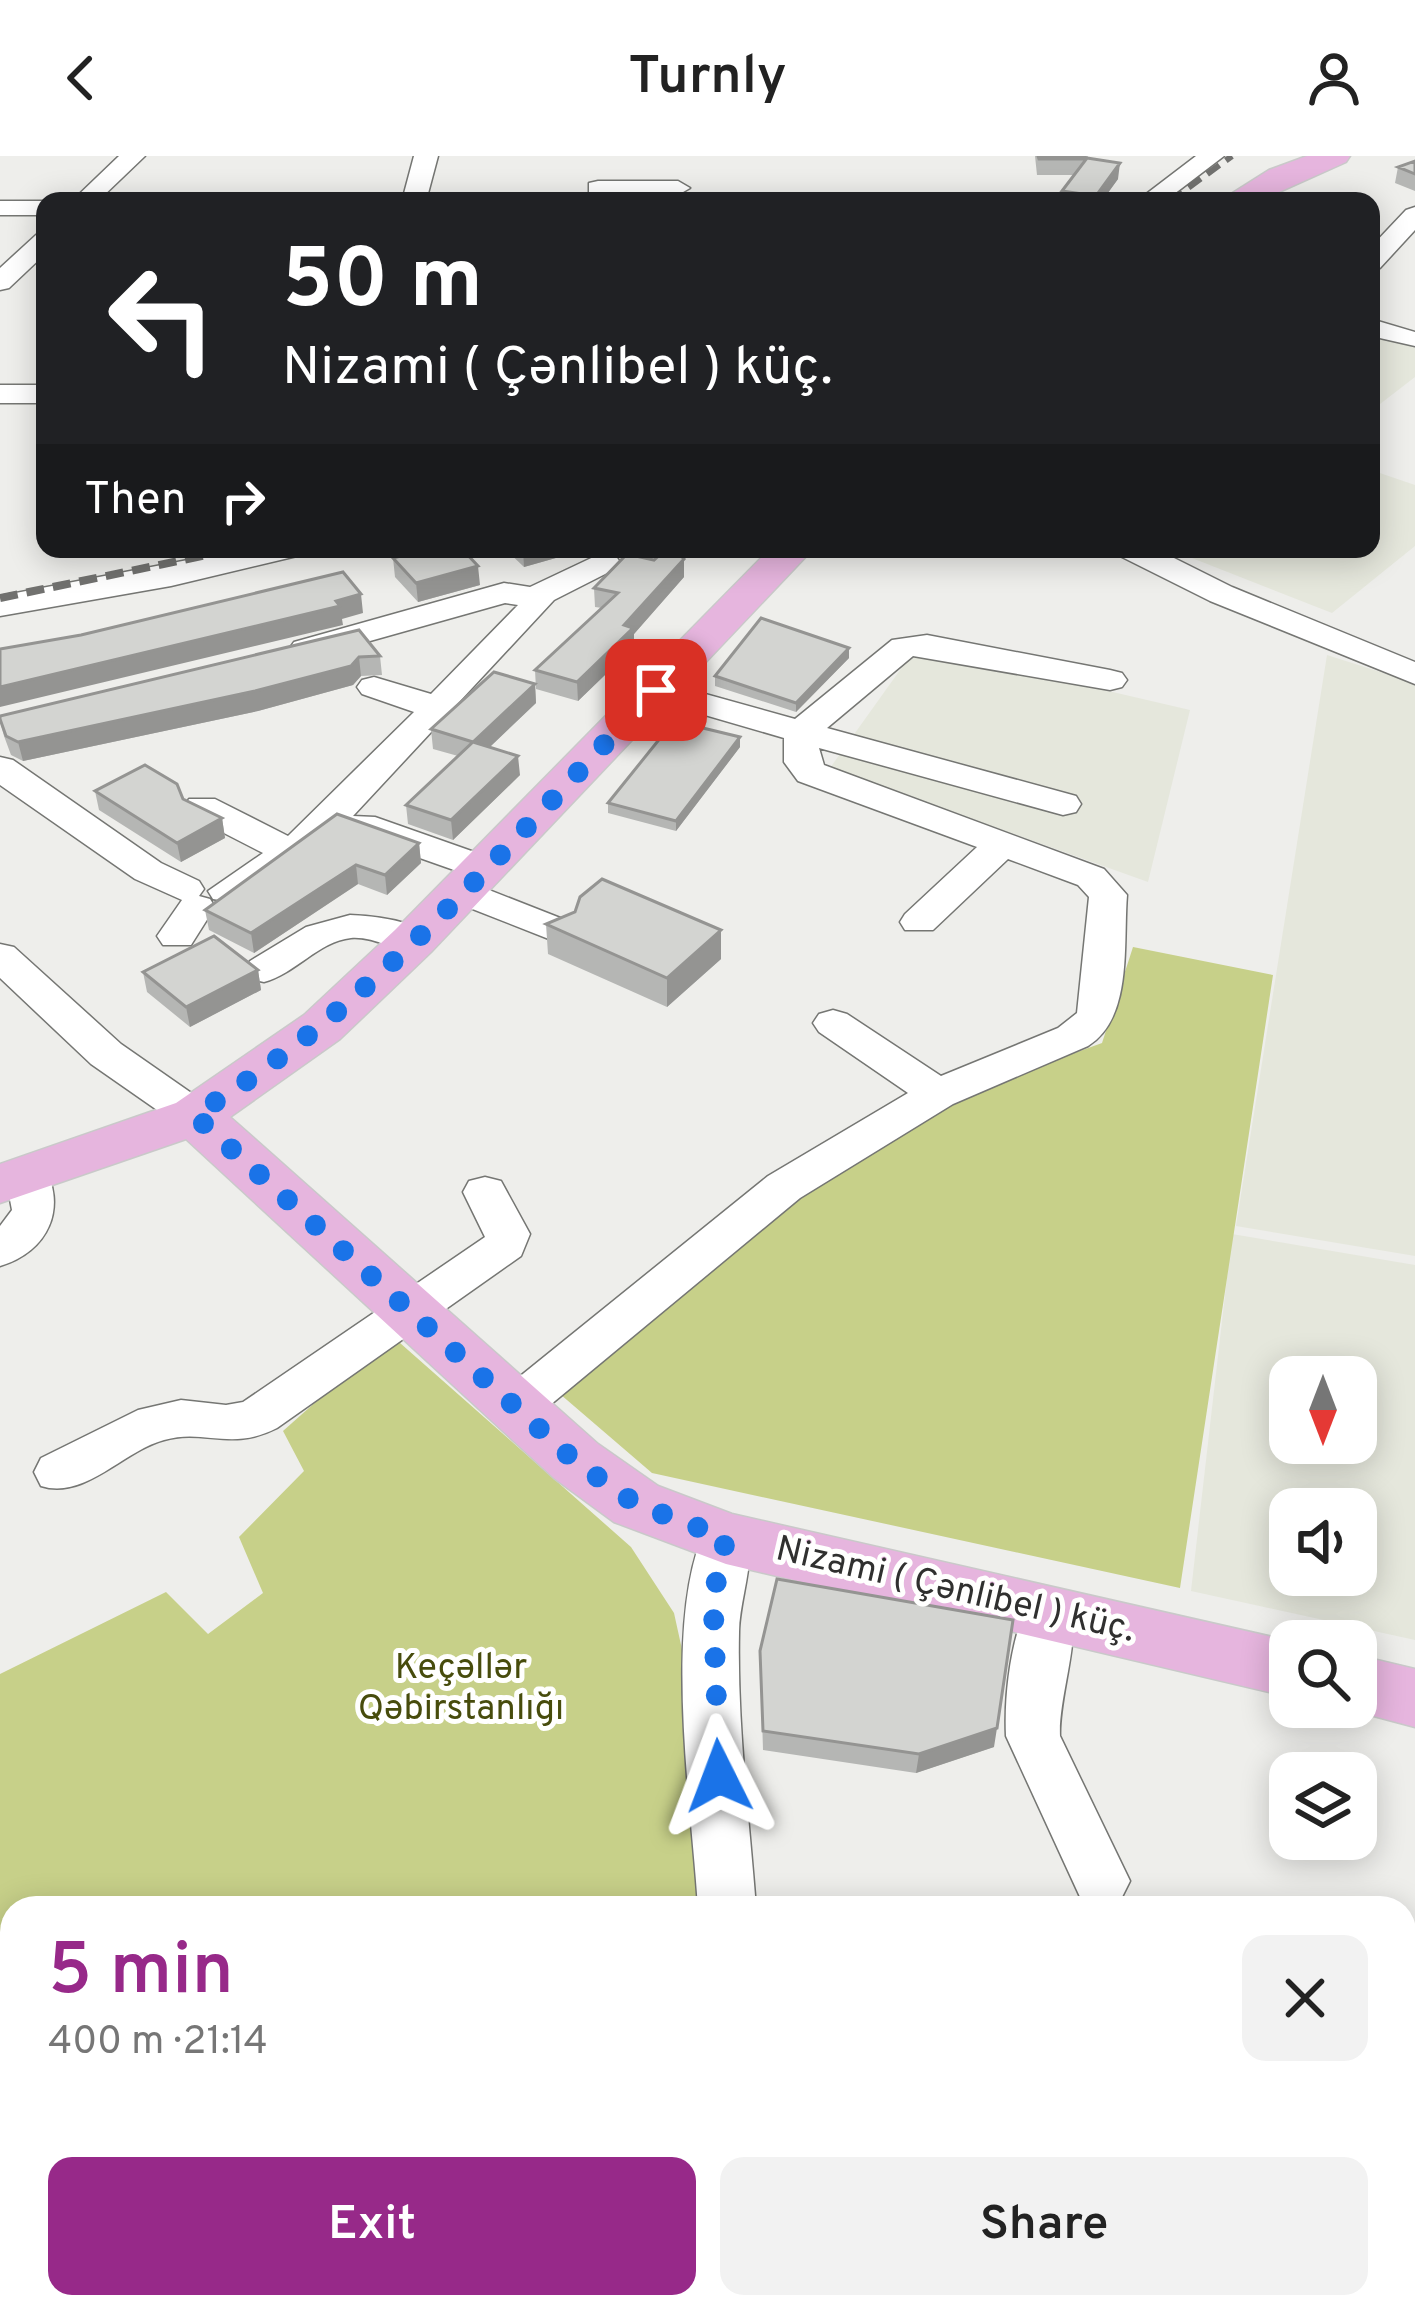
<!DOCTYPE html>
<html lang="en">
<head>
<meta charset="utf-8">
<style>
	body { margin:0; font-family:Overpass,sans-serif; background:#f2f2f2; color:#222; height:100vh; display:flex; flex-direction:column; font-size:45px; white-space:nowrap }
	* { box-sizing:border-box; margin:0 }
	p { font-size:39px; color:#767676 }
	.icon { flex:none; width:66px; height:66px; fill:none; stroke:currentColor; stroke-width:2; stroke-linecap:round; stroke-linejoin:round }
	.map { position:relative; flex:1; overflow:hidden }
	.panel { position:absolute; left:0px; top:1740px; width:1416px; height:423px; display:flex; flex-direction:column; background:#fff; border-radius:36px 36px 0 0; box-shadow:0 6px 30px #0003 }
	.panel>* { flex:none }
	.guide { position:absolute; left:36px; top:36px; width:1344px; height:366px; border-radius:24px; box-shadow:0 6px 30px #0003; background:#202124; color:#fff; overflow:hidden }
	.needle { width:78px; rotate:180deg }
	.tools { position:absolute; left:1269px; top:1200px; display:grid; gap:24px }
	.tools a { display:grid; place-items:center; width:108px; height:108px; border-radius:24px; background:#fff; box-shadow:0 6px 30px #0003; font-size:60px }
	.pin { position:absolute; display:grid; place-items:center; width:102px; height:102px; color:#fff; margin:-51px; border-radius:24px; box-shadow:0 6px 18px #0006 }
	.me { position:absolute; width:132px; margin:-66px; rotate:357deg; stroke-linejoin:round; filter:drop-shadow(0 0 9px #0008) }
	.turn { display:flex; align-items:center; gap:42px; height:252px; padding:0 48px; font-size:54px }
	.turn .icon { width:156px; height:156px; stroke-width:2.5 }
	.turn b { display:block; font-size:84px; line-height:102px }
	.then { display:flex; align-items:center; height:114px; padding:0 48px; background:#0003; gap:24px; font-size:45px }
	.round { display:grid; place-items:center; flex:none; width:126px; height:126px; border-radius:24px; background:#f2f2f2 }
	.summary { display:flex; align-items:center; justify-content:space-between; height:204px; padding:0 48px }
	h1 { font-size:72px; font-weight:600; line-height:90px; color:#972989 }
	.button { display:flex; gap:24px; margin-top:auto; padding:24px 48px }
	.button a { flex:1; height:138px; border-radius:24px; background:#972989; color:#fff; font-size:48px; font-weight:600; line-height:138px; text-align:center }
	.button a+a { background:#f2f2f2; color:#222 }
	header { display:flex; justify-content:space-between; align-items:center; height:156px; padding:0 48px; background:#fff; font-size:54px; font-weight:600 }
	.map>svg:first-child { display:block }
	.built { fill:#e5e7dc; fill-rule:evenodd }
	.green { fill:#c7d089 }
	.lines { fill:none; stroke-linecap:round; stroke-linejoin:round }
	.minor-casing { stroke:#757673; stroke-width:3 }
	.major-casing { stroke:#c9c9c9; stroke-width:3 }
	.minor { fill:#fff; fill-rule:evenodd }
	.major { fill:#e6b5de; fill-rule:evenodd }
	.rail-far1 { stroke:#71716f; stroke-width:6; stroke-dasharray:15 8; stroke-linecap:butt }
	.rail { stroke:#71716f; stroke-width:8; stroke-dasharray:18 9; stroke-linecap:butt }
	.wall { fill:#b5b6b4 }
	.shaded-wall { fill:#949492 }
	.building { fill:#d3d4d1; stroke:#949492; stroke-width:3 }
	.route { stroke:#1a73e8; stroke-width:21; stroke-dasharray:0 37.8 }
	.labels { text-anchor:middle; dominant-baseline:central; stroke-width:10; stroke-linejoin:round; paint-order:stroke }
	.street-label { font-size:36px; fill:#30302f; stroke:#fffffe }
	.park-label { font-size:36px; fill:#474c0c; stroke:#fffffe }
</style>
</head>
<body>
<header><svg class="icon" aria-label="back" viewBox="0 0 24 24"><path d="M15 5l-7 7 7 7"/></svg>Turnly<svg class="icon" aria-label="person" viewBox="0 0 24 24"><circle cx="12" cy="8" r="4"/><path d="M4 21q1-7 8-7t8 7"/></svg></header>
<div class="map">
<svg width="1415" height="2161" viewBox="0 0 1415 2161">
	<rect width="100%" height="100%" fill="#eeeeeb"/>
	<path class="built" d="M1371,173L1415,188V221L1371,255Z
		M1371,314L1415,329V390L1332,457L1169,393H1371Z
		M945,497L1190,554L1148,726L830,612L905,507L916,500Z
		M1327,499L1415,527V1100L1236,1070Z
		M1232,1078L1415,1109V1484L1191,1435ZM1290,1221H1356V1287H1290ZM1290,1353H1356V1419H1290Z"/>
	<path class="green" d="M1133,791L1273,819L1180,1432L652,1317L553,1232L818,1024L959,939L1102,887Z
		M391,1179L631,1391L674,1457L690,1530L697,1752H12V2151H711V2161H0V1518L166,1436L208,1478L263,1437L239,1381L304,1315L283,1275Z"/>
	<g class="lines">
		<g class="minor-casing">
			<path id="minor" d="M119,0H145L98,45H72Z
				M414,0H438L426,45H402Z
				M1196,0H1224L1165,45H1137Z
				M598,25H678L690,32L678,39L589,37V27Z
				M0,45H47L45,59H0Z
				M1415,51V74L1380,112L1371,114V91L1406,54Z
				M45,76V98L9,132L0,134V112L36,79Z
				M1371,163L1415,176V190L1371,180Z
				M0,229H45V247H0Z
				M245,393H302L297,400L171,430L0,460V440Z
				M1115,393H1156L1232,431L1415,506V528L1210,445L1120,400Z
				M604,396L615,399L620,406L615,413L554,444L353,660L375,661L497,704L503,712L497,720H471L349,677L344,670C315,695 252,753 213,743L208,735L263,697L189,659L184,651L189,643H215L288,680L414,556L362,538L357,531L362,524L374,521L431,538L518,449L505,447L306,503L289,493L294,486L504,427L530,431Z
				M927,479L1110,514L1122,517L1127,524L1122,531L1110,534L913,500L827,572L1076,640L1081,648L1076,656L1063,659L819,592L824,609L1104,713L1127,739C1123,788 1133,862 1088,890L953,948L800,1042L532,1264L515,1269L498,1264L491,1251L498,1238L768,1020L908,937L819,876L813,867L819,858L833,854L847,858L941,920L1058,872L1077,857L1089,741L1078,729L1008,703L933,774H905L900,766L905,758L977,691L798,625L784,606V582L643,541L638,534L643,527L655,524L795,563L892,484Z
				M0,601L13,604L161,707L199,725L204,733L199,740L210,743L215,751L191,789H163L157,780L182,744L135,723L0,629Z
				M461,723L573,767L579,775L573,783L559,787L447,743L442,735L447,727Z
				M350,759C374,760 418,764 433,785L427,794C400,800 378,780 351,782C319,785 295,818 264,826L250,823L244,814L250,805L306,771Z
				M0,788L14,791L121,888L210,950L216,960L210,970L195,974L180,970L91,908L0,822Z
				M27,1003L42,1007C69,1051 48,1096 0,1110V1070L12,1054L5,1018L12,1007Z
				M485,1021L501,1025L530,1078L521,1100L277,1272C230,1296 205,1272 164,1284C123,1295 85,1344 41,1330L34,1316L41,1302L138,1254L181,1244L226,1249L243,1246L485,1081L463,1036L469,1025Z
				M726,1362L744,1368C759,1396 739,1443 739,1476C737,1568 749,1660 756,1752H698C692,1650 661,1458 708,1368Z
				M1049,1436L1068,1443C1084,1475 1058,1540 1060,1580L1130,1725L1121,1743L1101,1751L1081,1743L1006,1580C1004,1538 1011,1481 1030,1443Z
				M1415,2022V2093L1404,2097V2027Z
				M716,2151H782V2161H716Z
				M1261,2151H1335L1331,2161H1257Z"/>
		</g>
		<g class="major-casing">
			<path id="major" d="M1307,0H1350L1346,6L1259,45H1220L1269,14Z
				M770,393H813L431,796L340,883L230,961L598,1288L658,1330L732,1358L1290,1485V1541L726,1408L614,1366L554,1322L186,983L0,1047V1008L176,947L304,859L395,774Z
				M1356,1499L1415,1513V1571L1340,1551H1356Z"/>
		</g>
		<use href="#minor" class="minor"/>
		<use href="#major" class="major"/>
		<path class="rail-far1" d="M1170,45L1232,0"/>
		<path class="rail" d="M0,442L236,393"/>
	</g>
	<path class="wall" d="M1035,0H1088L1087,3L1118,23L1102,45H1061L1062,35L1074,19H1037Z
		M1415,5V35L1395,27L1398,11Z
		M505,393H584V394L524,411Z
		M393,402L480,429L418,446L395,421Z
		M684,421L634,478V491L578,545L536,533L535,514L602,452L595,451L594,432Z
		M359,474L380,500L382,519L361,520L353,529L258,555L23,605L11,599L4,580L0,565Z
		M849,502L796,556L715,530V520Z
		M535,528L536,547L490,591L520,619L453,684L408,668L406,649L458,600L433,593L431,573Z
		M740,581V591L676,675L608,657V647Z
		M95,635L183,643L222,662L225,682L181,706L99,654Z
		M419,687L421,707L387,739L358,728L254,797L209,774L205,754Z
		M546,768L721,803L667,851L548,798Z
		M258,814L261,834L190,871L147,836L143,816Z
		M760,1495L994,1591L916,1617L763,1594Z"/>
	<path class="shaded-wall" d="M1120,7L1118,23L1102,45H1095L1096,40Z
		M523,393H584V394L524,411Z
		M684,403V421L634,478V491L578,545L577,526L624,469Z
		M478,410L480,429L418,446L416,427Z
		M361,438L363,457L342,463L343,469L0,551V531Z
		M849,492V502L796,556V547Z
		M359,501L361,520L353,529L258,555L23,605L18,586Z
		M535,528L536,547L475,605L473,586Z
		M740,581V591L676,675V665Z
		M518,600L520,619L453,684L451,664Z
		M222,662L225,682L181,706L177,687Z
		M419,687L421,707L387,739L385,719Z
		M356,709L358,728L254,797L251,777Z
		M721,774V803L667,851V822Z
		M258,814L261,834L190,871L186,851Z
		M997,1572L994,1591L916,1617L919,1598Z"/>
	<path class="building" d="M1038,0H1085L1084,3H1039Z
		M1087,2L1120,7L1096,40L1062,35Z
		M1415,5V18L1398,11Z
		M427,393H462L478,410L416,427L393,402Z
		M666,393H674L684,403L624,469L633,472L577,526L535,514L618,437L594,432L627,398L654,404Z
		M343,416L361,438L336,445L340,450L0,531V493L81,479Z
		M761,462L849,492L796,547L715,520Z
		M359,474L380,500L359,501L351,510L255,535L18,586L6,580L0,563V560Z
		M494,516L535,528L473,586L431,573Z
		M674,565L740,581L676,665L608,647Z
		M473,586L518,600L451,664L406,649Z
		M145,609L177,628L183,643L222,662L177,687L95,635Z
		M337,658L419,687L385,719L356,709L251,777L205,754Z
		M602,723L721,774L667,822L546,768L575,756L580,741Z
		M214,780L258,814L186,851L143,816Z
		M777,1423L1013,1464L997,1572L919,1598L763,1575L760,1495Z"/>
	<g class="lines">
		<path class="route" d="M656,534C511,684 374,851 194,959L576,1306L636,1348L726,1382L713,1441L719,1620"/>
	</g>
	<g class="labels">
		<g class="street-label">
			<text transform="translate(955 1435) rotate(13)">Nizami ( Çənlibel ) küç.</text>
		</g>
		<g class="park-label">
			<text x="461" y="1513">Keçəllər<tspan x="461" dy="41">Qəbirstanlığı</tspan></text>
		</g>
	</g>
</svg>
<div class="tools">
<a><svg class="needle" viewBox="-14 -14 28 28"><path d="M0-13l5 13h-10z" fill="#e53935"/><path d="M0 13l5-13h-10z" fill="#767676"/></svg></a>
<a><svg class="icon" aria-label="sound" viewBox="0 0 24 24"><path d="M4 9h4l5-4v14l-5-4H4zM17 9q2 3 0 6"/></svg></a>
<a><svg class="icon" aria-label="search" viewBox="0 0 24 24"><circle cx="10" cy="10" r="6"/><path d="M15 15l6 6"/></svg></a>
<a><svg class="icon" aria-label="layers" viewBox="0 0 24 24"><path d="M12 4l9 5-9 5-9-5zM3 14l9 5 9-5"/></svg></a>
</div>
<div class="pin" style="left:656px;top:534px;background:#d93025"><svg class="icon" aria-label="arrive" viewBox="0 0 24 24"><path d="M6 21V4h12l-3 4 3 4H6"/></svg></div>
<svg class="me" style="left:719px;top:1620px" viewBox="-20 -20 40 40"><path d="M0-17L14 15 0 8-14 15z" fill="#1a73e8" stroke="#fff" stroke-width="4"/></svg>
<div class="guide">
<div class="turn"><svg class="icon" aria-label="left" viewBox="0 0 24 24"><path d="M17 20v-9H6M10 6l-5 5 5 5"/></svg><div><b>50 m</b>Nizami ( Çənlibel ) küç.</div></div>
<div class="then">Then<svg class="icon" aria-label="right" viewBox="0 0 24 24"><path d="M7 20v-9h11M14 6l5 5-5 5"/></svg></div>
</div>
<section class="panel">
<div class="summary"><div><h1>5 min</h1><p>400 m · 21:14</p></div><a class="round"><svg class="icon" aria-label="close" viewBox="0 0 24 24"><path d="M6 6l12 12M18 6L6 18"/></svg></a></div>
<div class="button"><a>Exit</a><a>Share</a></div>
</section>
</div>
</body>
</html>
